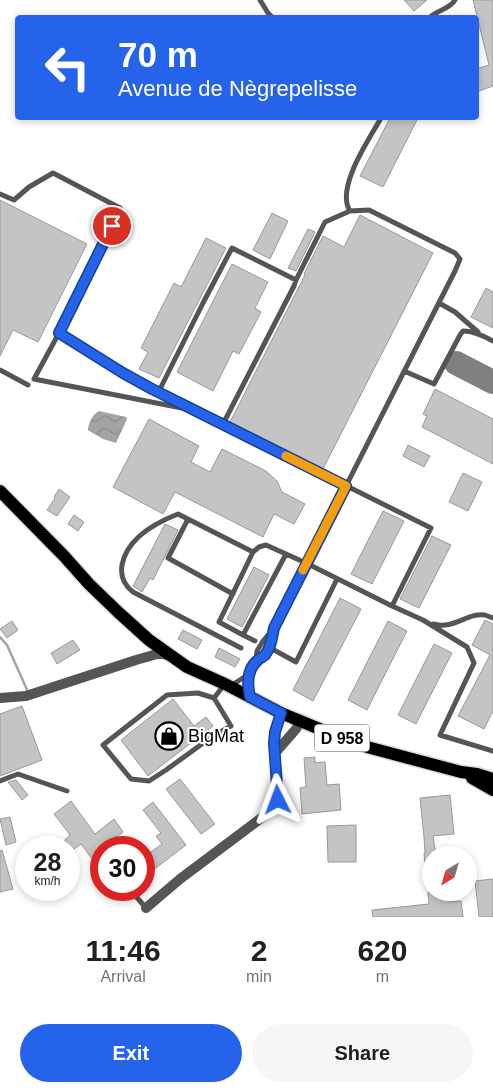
<!DOCTYPE html>
<html lang="en">
<head>
<meta charset="utf-8">
<style>
	body { margin:0; font-family:Helvetica,sans-serif; background:#f6f6f6; color:#202124; height:100vh; display:flex; flex-direction:column; font-size:19px; white-space:nowrap }
	* { box-sizing:border-box; margin:0 }
	p { font-size:16px; color:#757577 }
	.icon { flex:none; width:28px; height:28px; fill:none; stroke:currentColor; stroke-width:2; stroke-linecap:round; stroke-linejoin:round }
	.map { position:relative; height:917px; overflow:hidden }
	.drawer { display:flex; flex-direction:column; background:#fff; flex:1 }
	.drawer>* { flex:none }
	.hud { position:absolute; left:15px; top:15px; width:464px; height:105px; border-radius:5px; box-shadow:0 2px 8px #0003; background:#2563eb; color:#fff; overflow:hidden }
	.needle { width:32px; rotate:217deg }
	.controls { position:absolute; left:422px; top:846px; display:grid; gap:10px }
	.controls a { display:grid; place-items:center; width:55px; height:55px; border-radius:50%; background:#fff; box-shadow:0 2px 8px #0003; font-size:25px }
	.speed { position:absolute; left:15px; top:836px; display:flex; gap:10px; font-size:25px; font-weight:700; text-align:center }
	.speed>* { display:grid; place-content:center; width:65px; height:65px; border-radius:50%; background:#fff; box-shadow:0 2px 8px #0003; line-height:1 }
	.speed small { font-size:12px; font-weight:400 }
	.speed .limit { border:8px solid #d22; background:#fff; color:#111 }
	.pin { position:absolute; display:grid; place-items:center; width:42px; height:42px; color:#fff; margin:-21px; border:2px solid #fff; border-radius:50%; box-shadow:0 1px 5px #0007 }
	.me { position:absolute; width:55px; margin:-28px; rotate:357deg; stroke-linejoin:round; filter:drop-shadow(0 0 4px #0008) }
	.turn { display:flex; align-items:center; gap:18px; height:105px; padding:0 20px; font-size:22px }
	.turn .icon { width:65px; height:65px; stroke-width:2.5 }
	.turn b { display:block; font-size:35px; line-height:42px }
	.eta { display:flex; justify-content:space-evenly; align-items:center; height:85px; text-align:center }
	.eta b { font-size:30px; font-weight:600; line-height:35px }
	.cta { display:flex; gap:10px; margin-top:auto; padding:10px 20px }
	.cta a { flex:1; height:58px; border-radius:30px; background:#2563eb; color:#fff; font-size:20px; font-weight:600; line-height:58px; text-align:center }
	.cta a+a { background:#f6f6f6; color:#202124 }
	.map>svg:first-child { display:block }
	.water { fill:url(#water-waves) }
	.lines { fill:none; stroke-linecap:round; stroke-linejoin:round }
	.stream { stroke:#a3a3a3; stroke-width:2.5 }
	.taxiway { stroke:#808080; stroke-width:24 }
	.building { fill:#c4c4c4; stroke:#999 }
	.primary-casing { stroke:#dbdbdb; stroke-width:15 }
	.service { stroke:#555; stroke-width:5 }
	.minor { stroke:#555; stroke-width:10 }
	.primary { stroke:#000; stroke-width:12 }
	.route-casing { stroke:#184099; stroke-width:12 }
	.route { stroke:#2563eb; stroke-width:9 }
	.slow { stroke:#f59e0b; stroke-width:9 }
	.labels { text-anchor:middle; dominant-baseline:central; stroke-width:4; stroke-linejoin:round; paint-order:stroke }
	.shield { fill:#fff; stroke:#4c4c4c; stroke-width:1 }
	.shield-label { font-size:16px; font-weight:bold; fill:#000 }
	.poi-label { font-size:18px; fill:#000; stroke:#fff; text-anchor:start }
</style>
</head>
<body>
<div class="map">
<svg width="493" height="917" viewBox="0 0 493 917">
	<defs>
		<pattern id="water-waves" width="16" height="10" patternUnits="userSpaceOnUse" patternTransform="scale(1.25)"><rect width="16" height="10" fill="#a3a3a3"/><path d="M0 5q4-4 8 0t8 0" fill="none" stroke="#8b8b8b"/></pattern>
	</defs>
	<rect width="100%" height="100%" fill="#fff"/>
	<path class="water" d="M99,411L126,417L127,419L116,443L103,439L88,430C88,423 93,414 99,411Z"/>
	<g class="lines">
		<path class="stream" d="M0,637L7,645L28,692"/>
		<path class="taxiway" d="M456,363L493,382"/>
	</g>
	<path class="building" d="M404,0H427L414,11Z
		M473,0H493V86L476,92V69L489,65Z
		M390,118H418L383,187L360,176Z
		M0,200L87,244L38,342L13,330L0,356Z
		M272,213L288,221L270,259L253,250Z
		M360,215L433,253L323,469L230,422L305,275L304,274L323,236L344,247Z
		M308,229L315,232L296,271L288,268Z
		M206,238L226,248L159,378L139,369L148,352L141,348L174,283L181,287Z
		M232,264L268,282L255,308L261,312L239,354L233,351L213,391L177,372Z
		M486,288L493,292V328L471,317Z
		M435,389L493,419V464L422,427L427,416L423,414Z
		M149,419L199,446L191,462L210,472L222,449L266,471L277,481L282,492L305,504L294,524L274,514L263,537L175,492L163,514L113,487Z
		M408,445L430,456L424,467L403,456Z
		M463,473L482,482L468,511L449,502Z
		M59,489L70,497L57,516L47,510L55,498L54,497Z
		M383,511L404,521L372,584L351,574Z
		M74,515L84,522L78,531L68,524Z
		M165,524L178,530L153,580L150,578L142,592L133,586Z
		M432,536L451,545L419,608L400,599Z
		M254,567L269,575L242,627L227,619Z
		M340,598L361,609L313,701L293,690Z
		M485,620L493,624V711L484,729L458,716L490,655L472,645Z
		M12,621L18,630L7,638L0,629Z
		M388,621L407,631L367,710L348,700Z
		M183,630L202,640L197,649L178,639Z
		M73,640L80,650L57,664L51,653Z
		M434,644L452,653L416,724L398,715Z
		M219,648L240,659L235,667L215,657Z
		M173,699L194,726L206,717L213,726L148,776L121,740Z
		M22,706L42,760L0,776V714Z
		M315,757V763L325,762L327,785L339,784L341,810L302,814L300,788L306,787L304,758Z
		M180,779L215,824L201,834L166,789Z
		M16,780L28,795L22,800L8,782Z
		M450,795L454,834L433,836L436,855H431V879H426L424,853H425L424,837L420,798Z
		M71,801L95,834L114,819L123,832L103,848H101V871L81,844L69,853V848H56L70,835L54,814Z
		M153,802L186,845L144,877V857L162,844L156,836L161,833L143,810Z
		M10,817L16,842L6,845L0,819Z
		M356,825V862H328L327,826Z
		M2,850L13,889L0,892V851Z
		M493,879V917H479L475,881Z
		M428,892H448L449,902L461,901L463,917H373L372,910L429,904Z"/>
	<g class="lines">
		<g class="primary-casing">
			<path id="primary" d="M0,491L64,556L89,584L118,612L149,640L187,667L225,684L281,713L327,732L367,747L461,772L477,774L493,779
				M472,778L493,790"/>
		</g>
		<path class="service" d="M260,0L268,13L273,18
			M429,18C437,10 450,9 455,0
			M0,194L14,200L29,187L53,173L120,208L59,333L34,379L187,409
			M350,211C335,188 370,138 381,118
			M439,303L455,312L478,332
			M59,333L123,373L152,389L431,528L392,606
			M0,370L28,385
			M404,371L434,384L460,335L463,331C474,331 484,336 493,341
			M158,393L204,301L232,248L296,280
			M223,424L294,286L296,280L325,222L350,211L369,210L455,253L460,259L455,271L274,628L263,641L257,651L256,661L249,674L232,685
			M188,519L168,558L233,594
			M433,624C454,630 468,612 485,615C488,616 490,617 493,618
			M243,635L219,622L253,552L259,547L266,545L306,563L392,606L423,620L467,647L474,663L440,735L493,751
			M255,641L243,635L286,554
			M241,648L133,592C124,585 120,577 122,565C127,538 155,523 178,514L253,552
			M274,650L296,662L337,579
			M256,661C270,652 270,645 273,630
			M249,674V690L250,696
			M198,693L214,698L231,726L213,736L166,770L149,781L131,779L103,745L167,695Z
			M214,698L224,685
			M0,781L18,774L67,791
			M134,894L146,908"/>
		<path class="minor" d="M0,698L26,696L136,660L157,654H163L170,656
			M276,752L296,729L300,721
			M146,908L180,879L276,807L278,800L274,743L275,732L281,713"/>
		<use href="#primary" class="primary"/>
	</g>
	<g class="lines">
		<g class="route-casing">
			<path id="route" d="M112,226L59,333L123,373L152,389L346,486L274,628C272,637 271,648 265,655C264,656 259,659 258,660C247,669 247,684 250,697L281,713L275,732L274,743L278,800"/>
		</g>
		<use href="#route" class="route"/>
		<path class="slow" d="M286,456L346,486L303,570"/>
	</g>
	<defs>
		<g id="shop-ring" transform="scale(1.4375)"><circle r="9.5" fill="#fff" stroke="#000" stroke-width="1.5"/><path d="M-5-2.5h2.3a2.7 3.5 0 0 1 5.4 0H5L5.5 6h-11ZM-1.5-2.5h3a1.5 2.3 0 0 0-3 0Z" fill="#000"/></g>
	</defs>
	<g fill-rule="evenodd">
		<use href="#shop-ring" x="169" y="736"/>
	</g>
	<g class="labels">
		<rect class="shield" x="314.5" y="724.5" width="55" height="27" rx="4"/>
		<g class="shield-label">
			<text x="342" y="738">D 958</text>
		</g>
		<g class="poi-label">
			<text x="188" y="736">BigMat</text>
		</g>
	</g>
</svg>
<div class="controls">
<a><svg class="needle" viewBox="-14 -14 28 28"><path d="M0-13l5 13h-10z" fill="#e53935"/><path d="M0 13l5-13h-10z" fill="#757577"/></svg></a>
</div>
<div class="speed"><div>28<small>km/h</small></div><div class="limit">30</div></div>
<div class="pin" style="left:112px;top:226px;background:#d93025"><svg class="icon" aria-label="arrive" viewBox="0 0 24 24"><path d="M6 21V4h12l-3 4 3 4H6"/></svg></div>
<svg class="me" style="left:278px;top:800px" viewBox="-20 -20 40 40"><path d="M0-17L14 15 0 8-14 15z" fill="#2563eb" stroke="#fff" stroke-width="4"/></svg>
<div class="hud">
<div class="turn"><svg class="icon" aria-label="left" viewBox="0 0 24 24"><path d="M17 20v-9H6M10 6l-5 5 5 5"/></svg><div><b>70 m</b>Avenue de Nègrepelisse</div></div>
</div>
</div>
<section class="drawer">
<div class="eta">
<div><b>11:46</b><p>Arrival</p></div>
<div><b>2</b><p>min</p></div>
<div><b>620</b><p>m</p></div>
</div>
<div class="cta"><a>Exit</a><a>Share</a></div>
</section>
</body>
</html>
